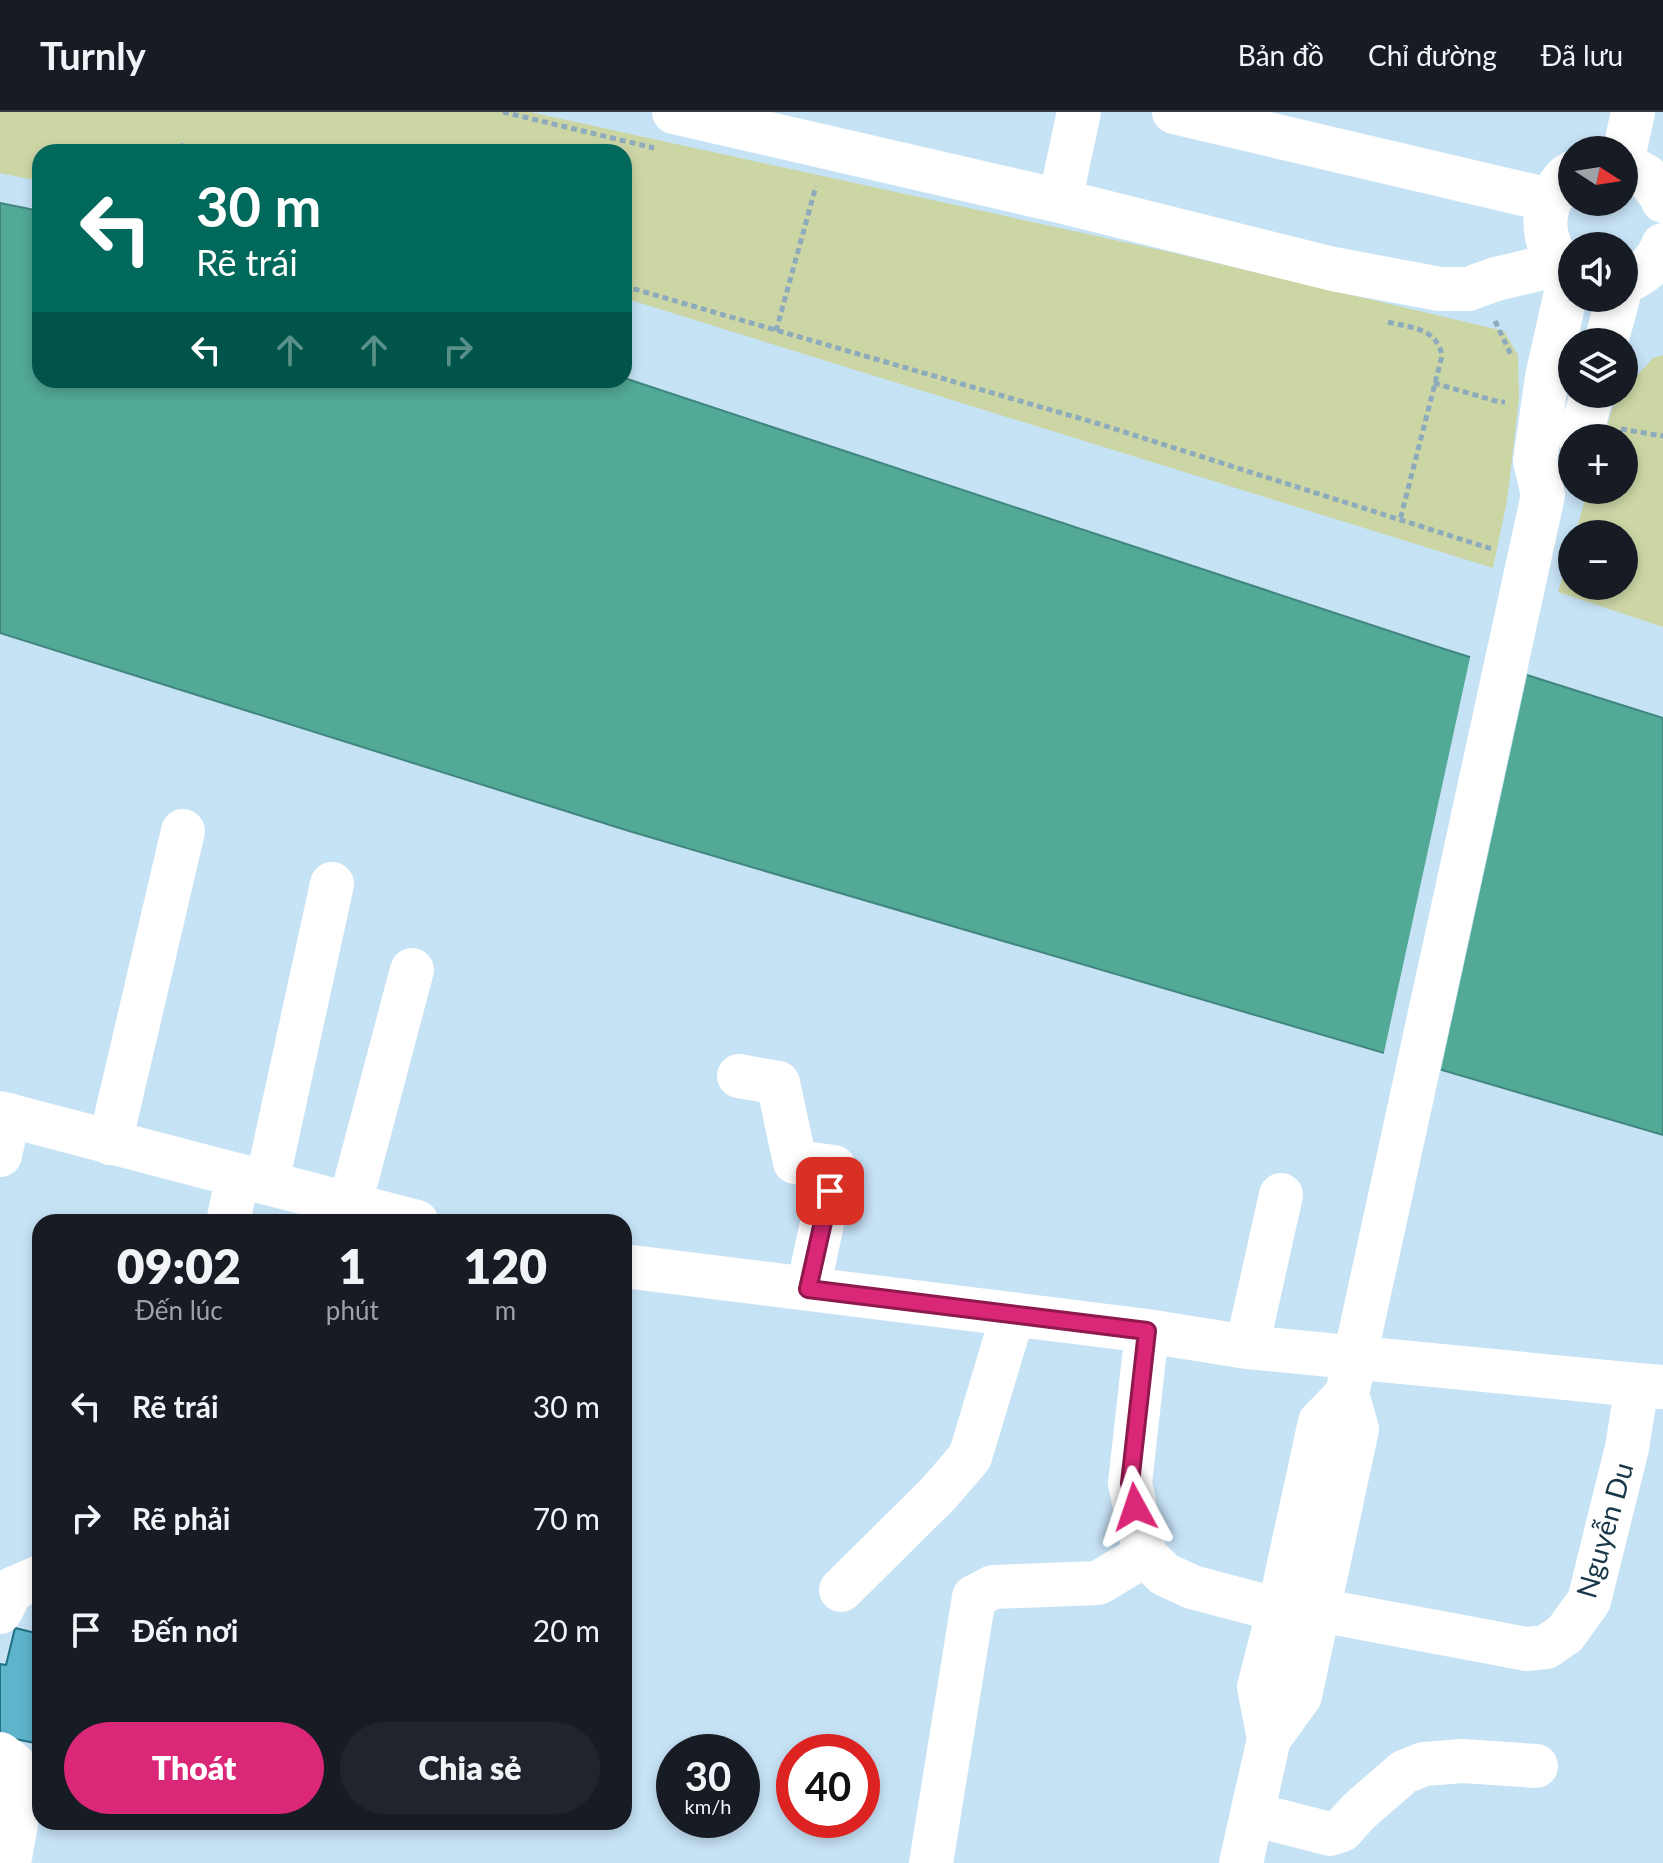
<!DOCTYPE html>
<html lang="vi">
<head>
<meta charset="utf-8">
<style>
	body { margin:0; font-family:Lato,sans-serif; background:#20242c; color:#f1f3f6; height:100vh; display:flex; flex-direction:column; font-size:30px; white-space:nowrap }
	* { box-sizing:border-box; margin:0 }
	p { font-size:26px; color:#9ea1a6 }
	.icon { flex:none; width:44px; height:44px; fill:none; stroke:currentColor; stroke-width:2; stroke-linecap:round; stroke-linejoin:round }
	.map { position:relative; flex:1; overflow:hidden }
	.drawer { position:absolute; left:32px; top:1102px; width:600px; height:616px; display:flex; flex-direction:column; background:#171b24; border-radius:24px; box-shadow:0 4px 12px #0003 }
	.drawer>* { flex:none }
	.banner { position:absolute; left:32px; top:32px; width:600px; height:244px; border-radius:24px; box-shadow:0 4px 12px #0003; background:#00695c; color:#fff; overflow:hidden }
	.needle { width:52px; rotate:102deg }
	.controls { position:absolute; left:1558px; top:24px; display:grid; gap:16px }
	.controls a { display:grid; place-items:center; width:80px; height:80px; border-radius:50%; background:#171b24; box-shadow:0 4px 12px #0003; font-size:40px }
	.speed { position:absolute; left:656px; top:1622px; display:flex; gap:16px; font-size:40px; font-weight:700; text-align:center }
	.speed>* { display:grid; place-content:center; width:104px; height:104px; border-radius:50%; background:#171b24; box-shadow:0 4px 12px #0003; line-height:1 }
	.speed small { font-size:20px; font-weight:400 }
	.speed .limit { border:12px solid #d22; background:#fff; color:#111 }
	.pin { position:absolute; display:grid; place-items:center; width:68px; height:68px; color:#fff; margin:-34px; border-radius:16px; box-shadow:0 4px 12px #0006 }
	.me { position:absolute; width:88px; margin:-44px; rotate:355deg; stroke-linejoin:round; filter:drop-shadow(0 0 6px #0008) }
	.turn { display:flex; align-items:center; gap:28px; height:168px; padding:0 32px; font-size:36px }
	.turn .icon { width:104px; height:104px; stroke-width:2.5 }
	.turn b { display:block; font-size:56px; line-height:68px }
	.lanes { display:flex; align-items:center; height:76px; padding:0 32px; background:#0003; justify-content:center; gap:40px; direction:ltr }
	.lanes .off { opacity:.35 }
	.eta { display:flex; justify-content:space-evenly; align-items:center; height:136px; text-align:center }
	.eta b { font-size:48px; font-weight:800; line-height:56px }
	.primary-button { display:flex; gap:16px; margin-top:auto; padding:16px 32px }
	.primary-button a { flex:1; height:92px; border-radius:48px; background:#db2777; color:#fff; font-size:32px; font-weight:800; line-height:92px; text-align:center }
	.primary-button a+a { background:#20242c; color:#f1f3f6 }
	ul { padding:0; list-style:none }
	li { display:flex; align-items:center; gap:24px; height:112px; padding:0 32px }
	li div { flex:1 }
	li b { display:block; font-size:30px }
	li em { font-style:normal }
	header { display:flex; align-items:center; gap:48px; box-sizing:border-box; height:112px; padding:0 40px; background:#171b24; border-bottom:2px solid #363941 }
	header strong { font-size:38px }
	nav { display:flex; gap:44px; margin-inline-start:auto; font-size:28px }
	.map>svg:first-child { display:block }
	.green { fill:#ccd6a5 }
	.water { fill:#52a996; stroke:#40867f; stroke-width:2 }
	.pier { fill:#c6e2f5 }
	.building { fill:#5eb4cb; stroke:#207083; stroke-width:2 }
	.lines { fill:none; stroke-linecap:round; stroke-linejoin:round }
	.path { stroke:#8eabbd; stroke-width:5; stroke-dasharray:6 4; stroke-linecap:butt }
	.minor { stroke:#fff; stroke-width:44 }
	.major { stroke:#fff; stroke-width:44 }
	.route-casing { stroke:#8e194d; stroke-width:20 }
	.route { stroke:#db2777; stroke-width:14 }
	.labels { text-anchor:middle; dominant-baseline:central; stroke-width:8; stroke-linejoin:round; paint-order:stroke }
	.street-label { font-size:28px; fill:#173648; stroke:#fefefe }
</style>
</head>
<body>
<header>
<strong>Turnly</strong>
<nav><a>Bản đồ</a><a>Chỉ đường</a><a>Đã lưu</a></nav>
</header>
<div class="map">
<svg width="1663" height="1751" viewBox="0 0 1663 1751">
	<rect width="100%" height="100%" fill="#c6e2f5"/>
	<path class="green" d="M0,0H530L1174,141L1504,219L1518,243L1519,286L1507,389L1493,456L624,186V40H40V69L0,61Z
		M1663,243V515L1558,480L1572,432V474H1624V422H1575L1588,378H1624V326H1604L1612,297L1622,282H1624V278L1653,246Z"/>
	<path class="water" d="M0,91L40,99V268H624V266L1438,535L1663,606V1023L629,719L0,521Z"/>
	<path class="pier" d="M1471,541L1528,559L1440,962L1383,945Z"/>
	<path class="building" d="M15,1516L40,1522V1632L0,1624V1552L6,1553Z"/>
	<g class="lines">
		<path class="path" d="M503,0L654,36
			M180,33L201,40
			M624,174L1096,311L1492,437
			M1495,209L1511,243
			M1388,210C1412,216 1437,216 1442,244L1400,408
			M776,219L816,74
			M1434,271L1499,290H1505
			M1621,317L1663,324"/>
		<path class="minor" d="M674,0L1060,89L1333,157L1440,177H1468L1496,167L1560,152
			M1624,42L1633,0
			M1060,89L1079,0
			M739,964L778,971L795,1050L834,1055L808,1177
			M0,1001L417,1110
			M110,1031L183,719
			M0,1043L9,1003
			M267,1070L332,772
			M350,1092L412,858
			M228,1110L238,1063
			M624,1154L1147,1219L1247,1235L1637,1273
			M1147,1219L1130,1371L1145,1443L1164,1462L1192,1475L1279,1498
			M1247,1235L1281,1083
			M841,1478L938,1382L970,1345L1013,1202
			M0,1500L12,1477L40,1465
			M0,1642L13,1652L18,1700L9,1751
			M1252,1702L1330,1722L1342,1718L1358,1700L1404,1660L1424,1652L1463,1649L1536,1654
			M931,1751L974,1485L993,1475L1098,1471L1145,1443"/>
		<path class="major" d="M1174,0L1549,88
			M1624,52L1646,64L1662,85L1663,89
			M1572,61C1564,65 1560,72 1555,80C1536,107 1547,144 1572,163
			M1624,170C1642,163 1656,152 1663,133
			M1606,230L1618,186
			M1580,326L1592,282
			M1319,1498L1526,1537L1546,1535L1565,1522L1589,1489L1627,1336L1637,1273L1663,1275
			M1269,1627L1259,1575L1279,1498L1320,1310L1347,1282
			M1241,1751L1269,1627L1300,1584L1357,1317L1347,1282L1543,383L1535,349L1547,265L1570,162"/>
	</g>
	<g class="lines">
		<g class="route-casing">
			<path id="route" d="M830,1079L808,1177L1147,1219L1130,1371L1135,1395"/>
		</g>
		<use href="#route" class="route"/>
	</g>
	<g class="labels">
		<g class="street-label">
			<text transform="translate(1604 1418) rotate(-74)">Nguyễn Du</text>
		</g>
	</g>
</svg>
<div class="controls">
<a><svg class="needle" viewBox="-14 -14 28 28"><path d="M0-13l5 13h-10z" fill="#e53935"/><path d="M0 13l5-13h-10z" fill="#9ea1a6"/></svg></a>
<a><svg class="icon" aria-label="sound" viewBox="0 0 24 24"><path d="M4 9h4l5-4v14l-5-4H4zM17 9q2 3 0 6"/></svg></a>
<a><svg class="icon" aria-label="layers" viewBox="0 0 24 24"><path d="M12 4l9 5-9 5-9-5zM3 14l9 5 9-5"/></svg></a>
<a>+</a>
<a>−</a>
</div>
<div class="speed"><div>30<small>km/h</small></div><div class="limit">40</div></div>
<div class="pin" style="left:830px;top:1079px;background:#d93025"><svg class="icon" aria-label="arrive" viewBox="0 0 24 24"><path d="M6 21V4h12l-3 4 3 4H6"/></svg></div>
<svg class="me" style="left:1135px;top:1395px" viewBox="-20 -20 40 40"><path d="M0-17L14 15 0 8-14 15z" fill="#db2777" stroke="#fff" stroke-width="4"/></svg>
<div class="banner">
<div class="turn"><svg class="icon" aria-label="left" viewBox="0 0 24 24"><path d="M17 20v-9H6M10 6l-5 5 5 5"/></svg><div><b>30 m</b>Rẽ trái</div></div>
<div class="lanes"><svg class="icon" aria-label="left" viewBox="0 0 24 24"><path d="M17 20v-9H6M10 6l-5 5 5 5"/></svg><svg class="icon off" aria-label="ahead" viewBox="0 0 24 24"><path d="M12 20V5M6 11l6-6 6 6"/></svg><svg class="icon off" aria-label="ahead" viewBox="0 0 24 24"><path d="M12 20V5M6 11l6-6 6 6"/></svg><svg class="icon off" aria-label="right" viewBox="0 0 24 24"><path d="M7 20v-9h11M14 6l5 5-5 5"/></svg></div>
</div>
<section class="drawer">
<div class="eta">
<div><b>09:02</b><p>Đến lúc</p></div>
<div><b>1</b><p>phút</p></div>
<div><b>120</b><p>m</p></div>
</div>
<ul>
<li><svg class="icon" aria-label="left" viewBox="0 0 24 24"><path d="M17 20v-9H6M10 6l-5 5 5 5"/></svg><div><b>Rẽ trái</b></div><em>30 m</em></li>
<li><svg class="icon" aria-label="right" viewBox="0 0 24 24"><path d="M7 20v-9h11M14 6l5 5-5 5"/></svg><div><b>Rẽ phải</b></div><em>70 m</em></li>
<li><svg class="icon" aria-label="arrive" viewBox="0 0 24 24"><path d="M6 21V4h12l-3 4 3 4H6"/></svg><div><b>Đến nơi</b></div><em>20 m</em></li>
</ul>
<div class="primary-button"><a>Thoát</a><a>Chia sẻ</a></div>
</section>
</div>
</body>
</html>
